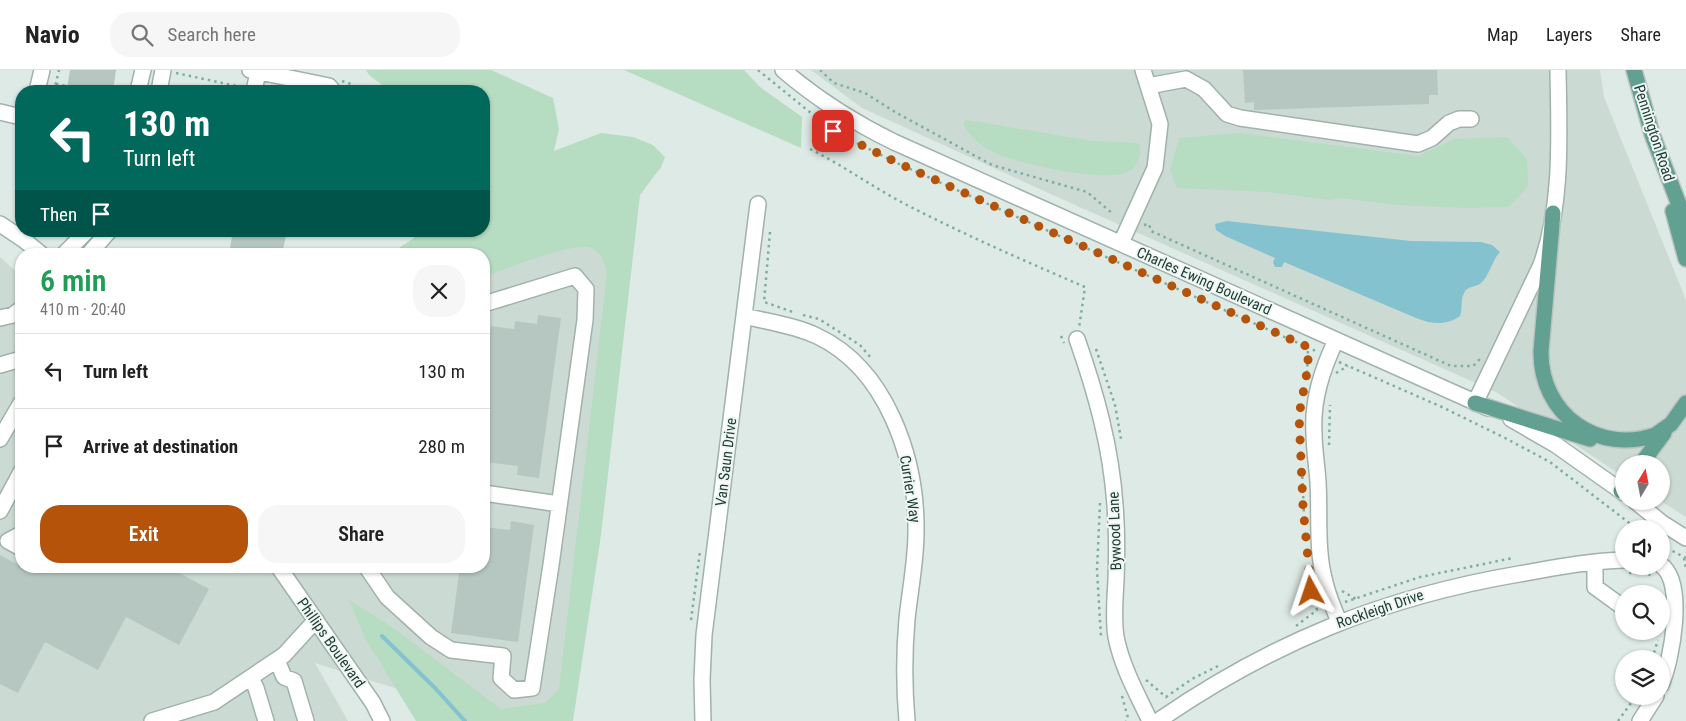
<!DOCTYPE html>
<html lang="en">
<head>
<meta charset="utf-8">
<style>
	body { margin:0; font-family:"Roboto Condensed",sans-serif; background:#f6f6f6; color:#222; height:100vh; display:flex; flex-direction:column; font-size:19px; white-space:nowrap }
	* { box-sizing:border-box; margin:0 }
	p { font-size:16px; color:#767676 }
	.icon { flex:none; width:28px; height:28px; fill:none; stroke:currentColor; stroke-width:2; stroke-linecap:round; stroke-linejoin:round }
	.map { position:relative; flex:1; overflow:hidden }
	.drawer { position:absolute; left:15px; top:178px; width:475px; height:325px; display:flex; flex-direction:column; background:#fff; border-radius:20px; box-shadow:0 1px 4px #0004 }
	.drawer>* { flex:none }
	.hud { position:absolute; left:15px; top:15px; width:475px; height:152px; border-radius:20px; box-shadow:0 1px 4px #0004; background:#00695c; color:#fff; overflow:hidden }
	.needle { width:32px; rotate:10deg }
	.buttons { position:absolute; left:1615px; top:385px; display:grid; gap:10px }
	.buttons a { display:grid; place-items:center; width:55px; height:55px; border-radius:50%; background:#fff; box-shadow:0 1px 4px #0004; font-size:25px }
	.pin { position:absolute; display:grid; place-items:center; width:42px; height:42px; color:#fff; margin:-21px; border-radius:10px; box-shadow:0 2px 8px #0006 }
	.me { position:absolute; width:55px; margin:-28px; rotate:355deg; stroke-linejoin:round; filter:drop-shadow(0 0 4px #0008) }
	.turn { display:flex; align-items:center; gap:18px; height:105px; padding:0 25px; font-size:22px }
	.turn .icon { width:65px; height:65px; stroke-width:2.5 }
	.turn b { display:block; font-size:35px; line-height:42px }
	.then { display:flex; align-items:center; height:48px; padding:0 25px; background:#0003; gap:10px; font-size:19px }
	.round { display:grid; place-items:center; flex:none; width:52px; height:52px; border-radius:20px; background:#f6f6f6 }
	.head { display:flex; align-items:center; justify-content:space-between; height:85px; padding:0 25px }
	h1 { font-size:30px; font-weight:600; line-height:38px; color:#1e9e55 }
	.cta { display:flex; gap:10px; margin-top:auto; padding:10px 25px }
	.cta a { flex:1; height:58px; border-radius:20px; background:#b45309; color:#fff; font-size:20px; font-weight:600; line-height:58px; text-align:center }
	.cta a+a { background:#f6f6f6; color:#222 }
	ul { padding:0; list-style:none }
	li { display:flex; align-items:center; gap:15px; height:75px; padding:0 25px; border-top:1px solid #e0e0e0 }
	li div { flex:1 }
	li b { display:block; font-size:19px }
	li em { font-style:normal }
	header { display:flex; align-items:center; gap:30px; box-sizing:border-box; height:70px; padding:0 25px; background:#fff; border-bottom:1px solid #e0e0e0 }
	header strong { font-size:24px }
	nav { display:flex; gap:28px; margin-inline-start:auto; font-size:18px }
	.search { width:350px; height:45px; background:#f6f6f6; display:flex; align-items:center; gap:12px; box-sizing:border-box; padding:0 18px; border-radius:20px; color:#767676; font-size:19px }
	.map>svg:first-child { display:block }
	.built { fill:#ccdad4 }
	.green { fill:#b6dcc2 }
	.water { fill:#84c2d0 }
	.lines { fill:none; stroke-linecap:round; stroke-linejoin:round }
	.stream { stroke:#84c2d0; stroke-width:4 }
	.building { fill:#b6c7c1 }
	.minor-casing { stroke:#a1b1ac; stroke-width:18 }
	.major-casing { stroke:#bcc4c2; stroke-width:18 }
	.path { stroke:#7eaea1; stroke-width:2.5; stroke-dasharray:2.5 4; stroke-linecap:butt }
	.minor { stroke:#fff; stroke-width:15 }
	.major { stroke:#62a092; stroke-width:15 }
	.route { stroke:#b45309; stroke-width:9; stroke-dasharray:0 16.2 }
	.labels { text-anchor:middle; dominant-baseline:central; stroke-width:4; stroke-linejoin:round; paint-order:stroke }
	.street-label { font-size:15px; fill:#1f3933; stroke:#eef7f3 }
</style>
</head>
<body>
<header>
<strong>Navio</strong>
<div class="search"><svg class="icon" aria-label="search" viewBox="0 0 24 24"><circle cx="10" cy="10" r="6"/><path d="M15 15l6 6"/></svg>Search here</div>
<nav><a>Map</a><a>Layers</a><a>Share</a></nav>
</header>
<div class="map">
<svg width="1686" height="651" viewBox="0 0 1686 651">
	<rect width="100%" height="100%" fill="#deeae5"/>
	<path class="built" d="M811,0H1600L1604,27L1686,230V447L1661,431V394H1624V407L1496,322L1075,135L862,38Z
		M613,168L561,640L500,651L315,593L348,651H0V187L21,206V496H484V196Z"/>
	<path class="green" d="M366,0H491L553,28L559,59L554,81L601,63L633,67L653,75L665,87L661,97L640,125L601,465L573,651H416L365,568L349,530L392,557L501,639L545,633L559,619L607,203C605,193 602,183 591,178C573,171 504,200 484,207V184H390L414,168L415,161H484V21H390L369,5Z
		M624,0H744L760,17L802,47L801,78Z
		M967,50L1093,71L1137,73L1140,75C1141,86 1138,97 1128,102C1106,113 1011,93 989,80C978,73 967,64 963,53Z
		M1240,63L1418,86L1455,69L1507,67L1527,89L1528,116L1509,137L1467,138L1396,135L1342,128L1329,130L1268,122L1177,118L1170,100L1179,68Z"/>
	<path class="water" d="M1227,151L1411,171L1481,172L1492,175L1500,182C1492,190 1490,205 1481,213C1475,218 1468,215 1464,223C1460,231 1463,238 1460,246C1446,256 1431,254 1416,248L1284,192L1282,197H1275L1273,192L1275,188L1225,166L1216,160L1215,154Z"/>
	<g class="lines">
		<path class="stream" d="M382,566L435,618L465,651"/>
	</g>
	<path class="building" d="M70,0H116L113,21H68L69,19H67Z
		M1243,0H1437L1438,25H1429V34L1254,40V32L1245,33Z
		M233,161H287L282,184H229Z
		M538,245L561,248L539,408L517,405L518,396L484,392V311L491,256L514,259L515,251L537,254Z
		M511,451L534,455L518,572L451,563L460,496H484V457L510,460Z
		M0,485L26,499L35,496H166L209,519L179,575L126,547L98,600L45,572L18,623L0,614Z"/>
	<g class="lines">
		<g class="minor-casing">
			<path id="minor" d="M250,0L329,16L333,21
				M783,0C817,29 853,52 894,72L1488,338
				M1148,16L1186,9L1204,19L1227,44L1240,48L1418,74L1432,68L1449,53L1459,49H1471
				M37,21L42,0
				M138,21L143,0
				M159,21L163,0
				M254,21L258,2
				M0,42L21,47
				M0,154L24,170L41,184
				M1121,173L1155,98L1160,54L1143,0
				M64,184L87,161
				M89,184L109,161
				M744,246C768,252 794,255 817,266C887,299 917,389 916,462C916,491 910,520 907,549C904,583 904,617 907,651
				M0,248L13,245L21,239
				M1077,269C1096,323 1111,377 1115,435C1117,460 1117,485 1116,510C1115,529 1113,548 1116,567C1122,597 1137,624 1150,651
				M1336,270C1322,300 1312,330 1314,363C1314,379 1317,396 1318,412C1320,445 1316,480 1325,512C1328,526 1334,539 1339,552
				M0,295L21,289
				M1475,333L1541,195C1563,133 1559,65 1558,0
				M1511,349L1556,375L1624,423
				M0,369L21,333
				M484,423L559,434
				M1635,431L1662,453L1686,468
				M0,441L21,402
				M21,464L8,471L21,478
				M1595,493V517L1624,538
				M1661,495C1686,512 1672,590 1661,615
				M278,496L373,633L382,651
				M366,496L387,527L431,567L451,580L503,586L501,608L514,620L532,618L551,495L585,250L586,219L575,206L484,234
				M277,590L284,607L294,611L306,651
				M251,608L256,618L266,651
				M152,651L214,632L284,585L316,550
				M703,651L702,610L704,565L758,134
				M1158,651C1271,573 1383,527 1519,504C1554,498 1588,491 1624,490
				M1640,651L1656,626"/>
		</g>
		<g class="major-casing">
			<path id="major" d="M1634,0L1652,64L1686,153
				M1673,141L1686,189
				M1553,143L1541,281C1540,345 1599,386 1658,364
				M1475,333L1590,369
				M1651,368L1671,354L1686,333
				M1641,394L1664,363
				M1621,421L1624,417"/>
		</g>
		<path class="path" d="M758,0L833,61L899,94L1318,282
			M820,0L834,13L865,23L895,42L992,95L1087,122L1112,143
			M176,3L241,17
			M342,11L354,15L356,21
			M56,14L66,16
			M54,21L59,0
			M810,79C844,96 874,118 907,135C965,165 1025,191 1085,217L1079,258
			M1144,155L1149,154L1151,161L1451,296H1473L1481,288
			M770,162L764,232L793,242
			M803,245L819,249L860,275L871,288
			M1061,266L1064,273
			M1096,279L1115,335L1121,369
			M1339,292L1442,337L1505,368L1550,392L1637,459
			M1307,303L1308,277
			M1336,303L1348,296
			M1329,375L1330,335
			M1302,400L1304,445
			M1100,433L1097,500L1101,567
			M1661,475L1686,488
			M1684,488L1686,499
			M1629,503H1646L1652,506
			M1342,521L1356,529
			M1345,532L1420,507L1513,488
			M691,550L700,481
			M1296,556L1317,540L1311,521L1310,513
			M1652,589L1658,570
			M1146,610L1166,627L1192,609L1218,596
			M1122,626L1128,648L1126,651
			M1618,651L1636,626"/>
		<use href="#minor" class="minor"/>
		<use href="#major" class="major"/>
	</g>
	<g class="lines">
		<path class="route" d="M833,61L900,94L1308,277V297L1299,345L1303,436L1311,521"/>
	</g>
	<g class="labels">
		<g class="street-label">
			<text transform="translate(1654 63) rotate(72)">Pennington Road</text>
			<text transform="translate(1204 211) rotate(24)">Charles Ewing Boulevard</text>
			<text transform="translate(726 392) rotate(-83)">Van Saun Drive</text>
			<text transform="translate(910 419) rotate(81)">Currier Way</text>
			<text transform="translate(1115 461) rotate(-92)">Bywood Lane</text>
			<text transform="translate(1380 539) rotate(-19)">Rockleigh Drive</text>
			<text transform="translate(331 573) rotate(55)">Phillips Boulevard</text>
		</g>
	</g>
</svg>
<div class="buttons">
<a><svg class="needle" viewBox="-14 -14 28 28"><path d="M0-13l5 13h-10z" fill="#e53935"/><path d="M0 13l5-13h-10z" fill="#767676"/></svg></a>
<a><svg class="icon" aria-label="sound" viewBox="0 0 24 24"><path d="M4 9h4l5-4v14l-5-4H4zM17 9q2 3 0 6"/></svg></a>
<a><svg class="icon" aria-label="search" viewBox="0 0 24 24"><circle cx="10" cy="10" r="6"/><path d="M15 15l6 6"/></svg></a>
<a><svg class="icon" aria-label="layers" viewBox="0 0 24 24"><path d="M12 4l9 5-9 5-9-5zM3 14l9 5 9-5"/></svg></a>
</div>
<div class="pin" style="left:833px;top:61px;background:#d93025"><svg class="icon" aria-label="arrive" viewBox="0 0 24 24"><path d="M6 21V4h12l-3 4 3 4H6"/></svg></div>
<svg class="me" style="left:1311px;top:521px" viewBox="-20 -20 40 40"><path d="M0-17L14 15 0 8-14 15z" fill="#b45309" stroke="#fff" stroke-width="4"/></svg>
<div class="hud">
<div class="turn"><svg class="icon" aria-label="left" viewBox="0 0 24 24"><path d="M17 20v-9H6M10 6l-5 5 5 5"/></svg><div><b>130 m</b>Turn left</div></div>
<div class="then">Then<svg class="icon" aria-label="arrive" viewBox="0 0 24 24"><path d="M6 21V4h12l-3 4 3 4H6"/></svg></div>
</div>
<section class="drawer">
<div class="head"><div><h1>6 min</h1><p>410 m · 20:40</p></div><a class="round"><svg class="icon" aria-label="close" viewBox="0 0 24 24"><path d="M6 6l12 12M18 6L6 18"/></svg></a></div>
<ul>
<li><svg class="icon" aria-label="left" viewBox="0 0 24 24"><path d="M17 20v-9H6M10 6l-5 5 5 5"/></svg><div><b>Turn left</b></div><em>130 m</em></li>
<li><svg class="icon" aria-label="arrive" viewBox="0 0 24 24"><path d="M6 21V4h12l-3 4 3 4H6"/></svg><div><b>Arrive at destination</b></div><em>280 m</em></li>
</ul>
<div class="cta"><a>Exit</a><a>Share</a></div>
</section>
</div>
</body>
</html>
